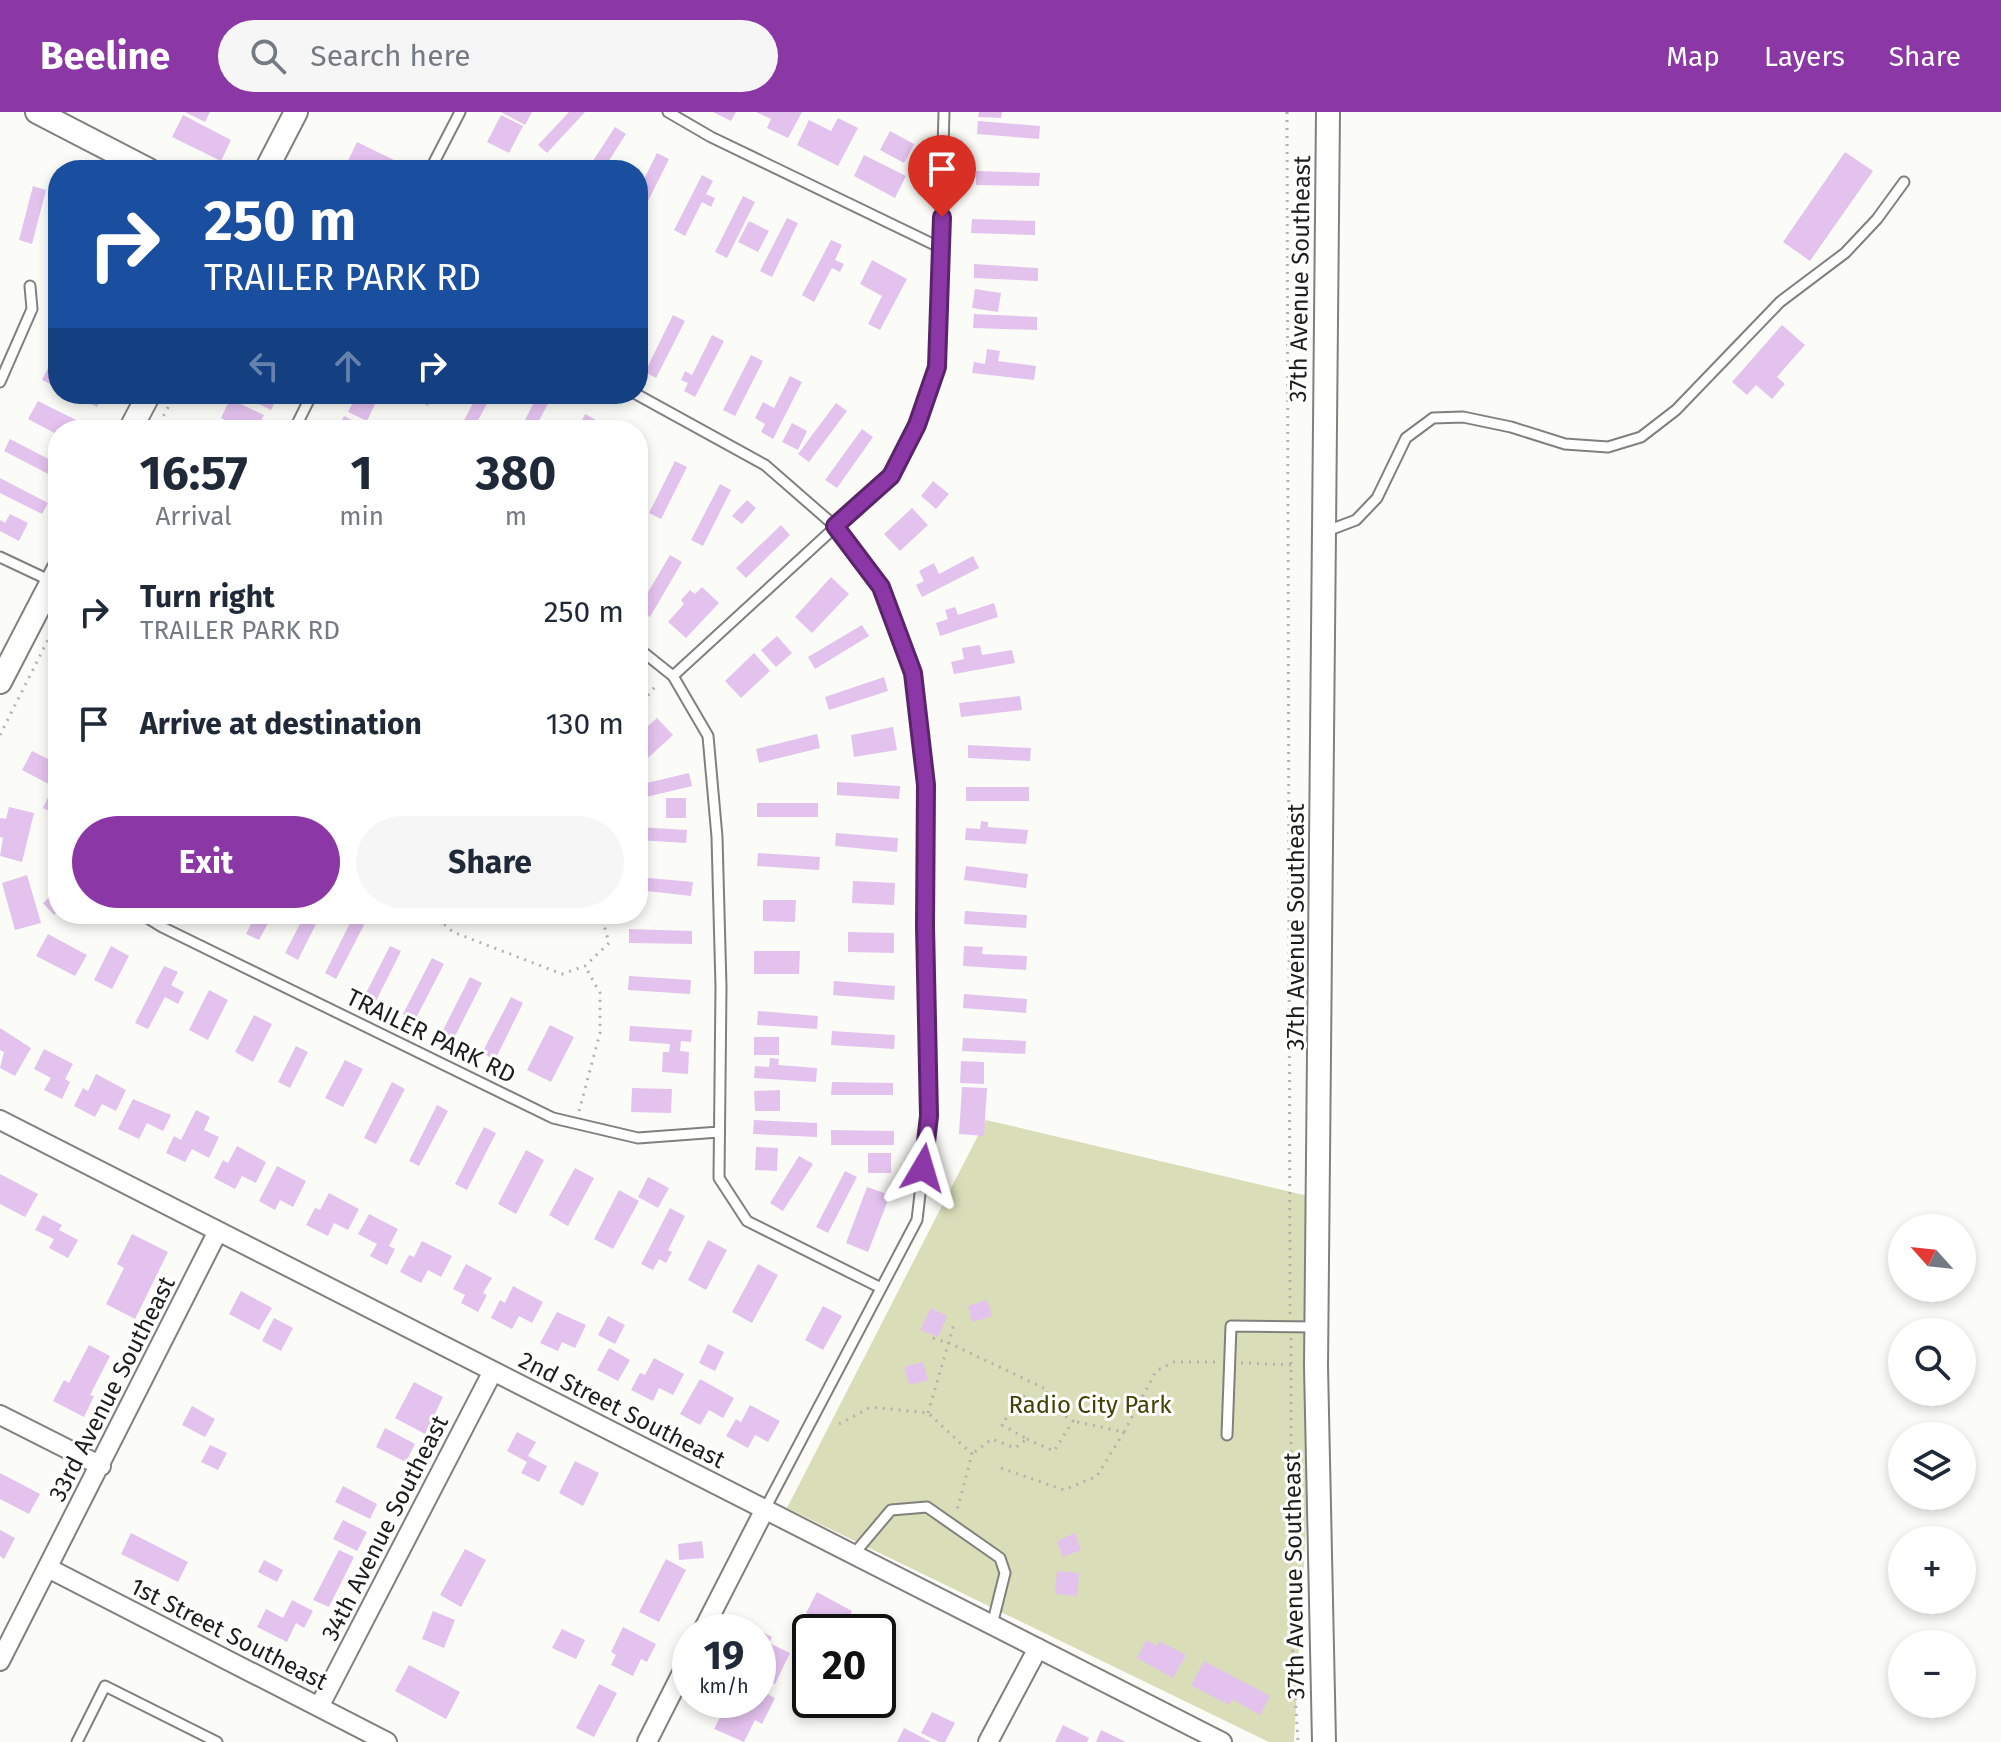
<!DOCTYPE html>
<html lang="en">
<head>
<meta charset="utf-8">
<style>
	body { margin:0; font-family:"Fira Sans",sans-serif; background:#f6f6f7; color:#1f2937; height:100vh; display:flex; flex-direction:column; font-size:30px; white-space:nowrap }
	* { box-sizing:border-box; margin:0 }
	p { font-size:26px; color:#747a83 }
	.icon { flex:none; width:44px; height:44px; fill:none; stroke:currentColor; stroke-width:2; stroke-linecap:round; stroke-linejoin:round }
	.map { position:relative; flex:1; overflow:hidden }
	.drawer { position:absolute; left:48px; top:308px; width:600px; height:504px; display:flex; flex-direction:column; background:#fff; border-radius:32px; box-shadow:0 4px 12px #0003 }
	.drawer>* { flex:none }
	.guide { position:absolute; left:48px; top:48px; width:600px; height:244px; border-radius:32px; box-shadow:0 4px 12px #0003; background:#1a4fa0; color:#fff; overflow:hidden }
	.needle { width:52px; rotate:297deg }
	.fabs { position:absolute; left:1888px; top:1102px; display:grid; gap:16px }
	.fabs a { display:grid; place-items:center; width:88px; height:88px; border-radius:50%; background:#fff; box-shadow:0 4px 12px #0003; font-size:40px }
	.speed { position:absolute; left:672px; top:1502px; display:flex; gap:16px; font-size:40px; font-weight:700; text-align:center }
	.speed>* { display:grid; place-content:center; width:104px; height:104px; border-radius:50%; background:#fff; box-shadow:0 4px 12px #0003; line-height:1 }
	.speed small { font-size:20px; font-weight:400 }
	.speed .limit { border:4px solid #111; border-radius:12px; background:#fff; color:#111 }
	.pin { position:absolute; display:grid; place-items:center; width:68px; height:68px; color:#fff; margin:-82px -34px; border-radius:50% 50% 50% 0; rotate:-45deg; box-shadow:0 0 8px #0007 }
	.pin .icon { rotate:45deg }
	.me { position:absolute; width:88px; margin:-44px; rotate:7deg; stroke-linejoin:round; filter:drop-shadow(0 0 6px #0008) }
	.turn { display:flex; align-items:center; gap:28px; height:168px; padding:0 24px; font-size:36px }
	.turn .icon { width:104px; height:104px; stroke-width:2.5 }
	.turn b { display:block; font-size:56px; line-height:68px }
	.lanes { display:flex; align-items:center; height:76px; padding:0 24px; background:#0003; justify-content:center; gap:40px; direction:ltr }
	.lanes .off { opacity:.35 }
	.eta { display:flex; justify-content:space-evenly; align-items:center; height:136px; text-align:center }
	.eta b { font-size:48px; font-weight:700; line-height:56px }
	.cta { display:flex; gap:16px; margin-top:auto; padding:16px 24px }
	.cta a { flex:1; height:92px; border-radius:48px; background:#8b37a5; color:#fff; font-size:32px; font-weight:700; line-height:92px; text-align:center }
	.cta a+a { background:#f6f6f7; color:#1f2937 }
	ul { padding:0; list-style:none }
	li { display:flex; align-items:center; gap:24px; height:112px; padding:0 24px }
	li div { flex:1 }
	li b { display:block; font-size:30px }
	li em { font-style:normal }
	header { display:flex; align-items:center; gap:48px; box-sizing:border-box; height:112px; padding:0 40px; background:#8b37a5; color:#fff }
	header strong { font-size:38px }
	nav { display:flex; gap:44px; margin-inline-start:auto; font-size:28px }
	.search { width:560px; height:72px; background:#f6f6f7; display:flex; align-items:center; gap:20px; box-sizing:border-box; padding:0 28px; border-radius:44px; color:#747a83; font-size:30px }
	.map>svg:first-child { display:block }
	.green { fill:#d9ddb8 }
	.building { fill:#e3c2ee }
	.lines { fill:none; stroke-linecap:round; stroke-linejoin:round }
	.service-casing { stroke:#80817d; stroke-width:13 }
	.minor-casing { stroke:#80817d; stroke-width:22 }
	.tertiary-casing { stroke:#80817d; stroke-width:26 }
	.path { stroke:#b2b3af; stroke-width:3; stroke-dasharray:2 6; stroke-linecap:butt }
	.service { stroke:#fff; stroke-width:9 }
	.minor { stroke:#fff; stroke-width:18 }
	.tertiary { stroke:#fff; stroke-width:22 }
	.route-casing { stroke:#5a246b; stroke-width:20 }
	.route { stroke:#8b37a5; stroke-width:14 }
	.labels { text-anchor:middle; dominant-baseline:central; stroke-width:6; stroke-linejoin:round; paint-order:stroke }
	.street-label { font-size:24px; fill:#1d1d1b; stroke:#fff }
	.park-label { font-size:24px; fill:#404304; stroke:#fff }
</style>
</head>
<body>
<header>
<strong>Beeline</strong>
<div class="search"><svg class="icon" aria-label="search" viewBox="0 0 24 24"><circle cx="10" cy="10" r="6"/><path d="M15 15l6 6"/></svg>Search here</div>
<nav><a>Map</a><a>Layers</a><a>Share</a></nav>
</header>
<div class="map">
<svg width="2001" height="1630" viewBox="0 0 2001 1630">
	<rect width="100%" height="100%" fill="#fbfcf7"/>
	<path class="green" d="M986,1008L1317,1086V1215L1294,1630H1269L787,1396Z"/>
	<path class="building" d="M185,0H210L205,10Z
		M501,0H532L525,13Z
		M569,0H585L547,41L538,33Z
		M713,0H736L731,9Z
		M756,0H802L788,26L767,16L771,7Z
		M979,0H1002L1001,6L978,5Z
		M183,3L231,28L221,49L172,25Z
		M501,3L523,14L509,41L487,30Z
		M838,6L858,16L838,54L797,33L809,8L831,19Z
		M978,9L1040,14L1039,27L977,22Z
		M615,15L626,22L603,58H587Z
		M890,19L914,32L904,51L880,38Z
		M357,30L398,50L394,58H361L347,51Z
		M1845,40L1873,59L1810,149L1783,130Z
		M657,41L669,47L641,103L638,101V79Z
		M864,43L906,64L895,86L854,64Z
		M976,59L1040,61L1039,74L976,73Z
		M702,63L713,69L706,82L715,86L711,95L702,90L685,124L674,118Z
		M33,74L46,78L32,132L19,128Z
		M743,84L755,90L727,146L715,140Z
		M787,106L798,111L772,165L760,159Z
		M972,107L1035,109V123L971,121Z
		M749,109L769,119L758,140L738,130Z
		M831,128L842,133L835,148L844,152L840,160L832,156L814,190L802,183Z
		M872,148L907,167L880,218L868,212L882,184L860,172Z
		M974,152L1038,156V169L974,166Z
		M975,177L1001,181L998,200L972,196Z
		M974,202L1037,205V218L973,216Z
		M673,203L685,209L656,266L645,260Z
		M1782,213L1805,233L1777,265L1785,272L1772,287L1756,273L1747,283L1732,270Z
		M712,223L724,229L695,285L684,279L688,271L681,268L685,259L692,263Z
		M987,237L1000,239L998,249L1036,254L1034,268L972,261L974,250L985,252Z
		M751,243L763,249L735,304L723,298Z
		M48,256L58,261V276L42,268Z
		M790,264L802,270L773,327L761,320L765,312L755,306L763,290L774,296Z
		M71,282H99L103,284L97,295Z
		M259,282L278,284L271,298L255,290Z
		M357,282L376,290L367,309L348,300Z
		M420,282H434L428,294L417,288Z
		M478,282H492L473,318L462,312Z
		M538,282L551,286L534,318H520Z
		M230,287L264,303L256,318H246L221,306Z
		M38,289L82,311L78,318H58V323L28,307Z
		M836,291L847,299L809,350L798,342Z
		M585,302L596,308L592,318H577Z
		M344,304L371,318H337Z
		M792,311L807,319L798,338L782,330Z
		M862,317L873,325L837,376L825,368Z
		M10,327L58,352V367L4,339Z
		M675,349L687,355L661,407L649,401Z
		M0,366L48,391L42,402L0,381Z
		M933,369L949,382L936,397L921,384Z
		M720,372L731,378L703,434L691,428Z
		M747,388L756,396L742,412L732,404Z
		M912,396L928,413L900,439L884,422Z
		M10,402L28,411L19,429L0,419V408L5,411Z
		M781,413L790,423L746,466L736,456Z
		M670,443L682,450L650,505L638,497Z
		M973,444L979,456L922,485L916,473L924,469L919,459L934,451L939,462Z
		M831,465L849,482L812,521L795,505Z
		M702,475L719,491L686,526L668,510L684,492L681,488L690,478L695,482Z
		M994,491L998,505L940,524L936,511L948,507L945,498L955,495L958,503Z
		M862,513L869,524L815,557L808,545Z
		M777,524L792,541L776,555L761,538Z
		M980,533L982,543L1012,538L1015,551L954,562L951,550L964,547L962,536Z
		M754,541L770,559L741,586L725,569Z
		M884,565L888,579L829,598L825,585Z
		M1020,584L1022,598L961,605L959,591Z
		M657,606L673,623L638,655V623Z
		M893,615L897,638L854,645L851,623Z
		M817,622L820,636L759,651L756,637Z
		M968,633L1031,636L1030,649L968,646Z
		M32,639L58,652V677L22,658Z
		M689,661L692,674L638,687V673Z
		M837,670L900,674L899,687L837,683Z
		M966,675H1029V689H966Z
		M50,681L58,685V703L43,696Z
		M666,686H686V706H666Z
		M757,691H818V705H757Z
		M9,695L34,701L22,750L0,744L3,726L0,725V706L6,707Z
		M981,709L988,710V715L1028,718L1026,732L965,728L966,716L980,717Z
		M638,715L687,718L686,731L638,728Z
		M836,721L898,726L897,740L835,734Z
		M758,741L820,745L819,758L757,754Z
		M966,754L1028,762L1026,776L964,768Z
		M27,763L41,811L15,818L2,771Z
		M638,765L693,770L691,784L638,778Z
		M853,769L895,771L894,793L852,791Z
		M54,781L58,785V799L54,803L43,791Z
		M763,788H796L795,810L763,809Z
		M965,799L1027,803L1026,816L964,812Z
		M256,802H273L259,828L246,822Z
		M305,802H321L298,848L285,841Z
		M353,805L365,811L336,867L325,861Z
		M629,817L692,819V832L629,831Z
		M848,820L894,821V841L848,840Z
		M48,822L87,843L75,864L36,844Z
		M111,834L129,844L112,877L94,868Z
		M390,834L401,839L376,889L365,883Z
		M964,834L983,835L982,842L1027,844L1026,858L963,854Z
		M754,839H800L799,862H754Z
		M432,846L444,852L415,908L403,902Z
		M164,854L178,860L171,873L184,880L178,892L165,885L148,917L135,911Z
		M629,864L691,868L690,882L628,878Z
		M470,865L482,871L453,928L441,922Z
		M834,869L895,874L894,888L833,883Z
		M209,878L228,888L208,928L189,918Z
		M964,882L1027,887L1026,901L963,896Z
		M511,885L523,891L495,948L482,941Z
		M758,899L818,904L817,917L757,913Z
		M254,903L272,912L253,950L235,940Z
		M550,913L574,925L551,970L527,958Z
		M630,914L692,918L691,930L681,929L680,939L689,940L688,962L662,960L663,940H669L670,932L629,929Z
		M0,916L31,936L15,964L0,956L4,940L0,938Z
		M832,919L895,923L894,937L831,933Z
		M754,925H779V943H754Z
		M963,926L1026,929L1025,942L962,939Z
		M296,934L308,940L290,976L278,970Z
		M44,937L73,952L65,967L70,970L62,987L44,978L51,966L34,957Z
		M770,946L779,947L778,953L817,956L816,970L754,966L755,954L769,955Z
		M345,948L363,957L343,995L325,986Z
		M961,949L984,950V972L960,971Z
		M96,962L126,978L116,999L102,992L95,1005L74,994L83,976L88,979Z
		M392,970L405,977L376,1032L364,1026Z
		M832,970L893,971V983H831Z
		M962,975L987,976L984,1024L959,1022Z
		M632,976L672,977L671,1001L631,1000Z
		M780,978V999H755L754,979Z
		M133,987L171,1003L163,1019L147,1011L139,1027L118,1017Z
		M437,993L448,999L419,1054L409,1049Z
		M196,998L210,1005L204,1018L219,1025L209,1046L192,1037L185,1050L166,1041L174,1024L181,1028Z
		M754,1008L817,1011V1025L753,1022Z
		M484,1015L496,1021L467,1078L455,1072Z
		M831,1018L894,1019V1033H831Z
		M237,1034L266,1050L256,1071L242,1064L235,1077L214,1066L223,1048L228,1051Z
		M756,1035L778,1036L777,1059L755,1058Z
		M526,1038L544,1048L516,1102L498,1092Z
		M868,1041H891V1061H868Z
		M799,1044L813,1052L783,1099L770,1091Z
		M277,1054L306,1069L293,1095L280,1088L275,1098L259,1089Z
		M575,1056L594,1066L568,1114L549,1103Z
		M845,1059L857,1065L828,1121L816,1115Z
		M0,1062L38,1082L25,1105L0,1092Z
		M648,1065L669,1076L658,1096L638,1085Z
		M867,1075L890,1083L868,1140L846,1131Z
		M619,1078L639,1089L613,1137L594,1127Z
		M329,1081L359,1097L348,1118L334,1111L328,1124L306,1113L315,1096L320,1098Z
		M670,1096L685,1104L668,1138L672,1140L666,1151L659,1147L653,1158L641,1152Z
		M369,1102L398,1117L389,1134L395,1137L387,1153L370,1144L377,1132L358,1122Z
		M43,1103L62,1113L59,1118L78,1128L68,1146L49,1136L54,1127L35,1118Z
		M132,1122L168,1140L135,1207L106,1192L124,1156L117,1152Z
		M708,1128L727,1138L706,1178L688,1168Z
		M422,1129L452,1144L441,1165L428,1158L421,1171L400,1160L409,1143L414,1145Z
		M466,1152L492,1166L483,1181L487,1183L478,1200L461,1191L465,1183L453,1177Z
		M758,1152L778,1163L752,1211L732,1200Z
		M513,1174L543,1190L532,1211L519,1204L512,1217L491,1206L500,1188L505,1191Z
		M241,1179L272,1196L259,1218L229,1202Z
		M987,1188L992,1204L972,1210L968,1194Z
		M823,1194L842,1204L823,1238L805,1228Z
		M931,1196L947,1204L938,1225L920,1218Z
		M557,1200L586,1213L575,1236L562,1230L558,1239L540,1231Z
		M608,1204L625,1213L615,1232L598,1223Z
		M274,1206L293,1216L281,1239L262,1229Z
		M708,1232L724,1240L715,1259L699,1251Z
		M89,1233L110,1244L90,1283L94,1284L84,1305L53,1289L64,1268L69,1271Z
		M609,1236L630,1248L618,1269L597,1258Z
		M654,1246L684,1262L673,1283L659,1276L653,1289L631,1278L640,1261L645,1263Z
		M923,1250L928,1268L909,1273L904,1255Z
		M700,1267L734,1286L723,1306L709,1298L700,1313L680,1302Z
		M414,1270L443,1285L425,1322L395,1306Z
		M750,1293L780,1309L768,1330L755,1323L748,1336L726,1324L736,1307L741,1310Z
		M192,1294L215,1307L205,1325L182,1313Z
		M385,1316L415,1332L406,1350L376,1335Z
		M517,1320L536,1330L528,1344L547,1354L539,1370L521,1361L527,1350L507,1339Z
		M210,1333L227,1341L218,1358L201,1350Z
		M575,1349L599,1361L583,1394L559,1381Z
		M0,1361L40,1382L29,1402L0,1387Z
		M343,1374L377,1392L370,1407L335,1390Z
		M343,1408L367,1420L357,1439L333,1427Z
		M0,1418L15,1426L4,1447L0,1444Z
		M131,1421L188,1450L178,1470L121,1442Z
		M1075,1421L1081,1438L1063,1445L1057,1429Z
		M702,1429L704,1446L679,1448L678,1432Z
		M465,1437L486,1448L461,1495L440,1483Z
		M339,1438L354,1445L329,1495L313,1488Z
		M666,1447L686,1458L659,1510L639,1500Z
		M264,1448L283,1458L277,1470L258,1460Z
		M1057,1459L1079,1461L1077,1484L1055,1482Z
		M817,1480L852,1499L841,1519L806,1501Z
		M292,1488L313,1499L304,1516L296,1511L287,1530L257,1515L266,1497L283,1506Z
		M433,1499L455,1508L444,1536L422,1527Z
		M623,1515L656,1532L647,1550L641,1547L633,1564L611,1553L616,1543L611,1540Z
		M562,1517L585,1528L576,1547L552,1536Z
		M758,1518L772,1525L769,1531L790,1541L775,1572L758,1564L765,1543L758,1540Z
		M1146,1528L1157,1534L1159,1529L1186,1543L1173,1566L1137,1546Z
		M1204,1549L1270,1584L1260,1603L1232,1587L1229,1593L1191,1573Z
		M409,1553L460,1580L446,1607L395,1579Z
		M599,1572L617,1581L594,1625L576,1616Z
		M758,1577L775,1586L762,1612L755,1608L744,1630L714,1617L726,1593L730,1595L733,1588H758Z
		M932,1600L955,1611L945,1630H939L921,1621Z
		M1063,1613L1089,1626L1087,1630H1055Z
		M904,1616L931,1630H897Z
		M1101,1618L1126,1630H1096Z"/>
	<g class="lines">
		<g class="service-casing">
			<path id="service" d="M668,0L711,25L941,136
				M430,58L460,0
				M0,270L32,197L30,174
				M636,282L765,353L835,414L881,475L913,561L926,673L925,814L929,1004L917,1108L765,1397
				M294,318L312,282
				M1327,419L1356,408L1377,386L1406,326L1433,306L1463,305L1511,315L1565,332L1608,335L1641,325L1676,298L1780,190L1845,141L1877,107L1904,70
				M0,445L51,469
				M638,536L673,564L708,624L717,725L721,875L719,1066L747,1109L881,1176
				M673,564L891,364L917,313L937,255L944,0
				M141,802L162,815L553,1006L638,1026L719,1020
				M1227,1323L1231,1214L1317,1215
				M853,1443L891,1398L927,1395L1000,1446L1005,1461L992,1513
				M77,1630L105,1574L217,1630"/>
		</g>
		<g class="minor-casing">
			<path id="minor" d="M0,1008L1222,1630
				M0,1303L101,1354
				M48,1456L387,1630
				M702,1520L765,1397
				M0,1549L218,1119
				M319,1595L493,1259
				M647,1630L690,1545
				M988,1630L1038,1536"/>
		</g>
		<g class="tertiary-casing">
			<path id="tertiary" d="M37,0L149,58
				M266,58L296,0
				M130,318L149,282
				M0,570L58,458
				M1324,1630L1316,1254L1328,0"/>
		</g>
		<path class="path" d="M1287,0L1290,1202
			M156,318L175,282
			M638,596L658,571
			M0,623L58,508
			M432,802L453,820L562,862L585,854L609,831L601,802
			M579,999L600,921V881L585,854
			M933,1226L949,1231L1048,1278L1044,1291L1020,1283L1002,1313L1027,1327L1015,1336L992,1327L972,1342
			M1291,1226V1513L1298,1630
			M1241,1251L1297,1253
			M928,1301L954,1212
			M839,1312L871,1295L928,1301L972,1342L956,1402
			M1124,1320L1156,1259L1174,1250H1217
			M1027,1327L1054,1339L1073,1309L1046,1292
			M1001,1356L1064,1378L1097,1364L1124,1320L1073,1309"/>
		<use href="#service" class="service"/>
		<use href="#minor" class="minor"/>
		<use href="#tertiary" class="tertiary"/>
	</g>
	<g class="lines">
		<g class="route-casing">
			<path id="route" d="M923,1056L929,1004L925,814L926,673L913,561L881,475L835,414L891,364L917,313L937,255L942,105"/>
		</g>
		<use href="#route" class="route"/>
	</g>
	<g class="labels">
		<g class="street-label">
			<text transform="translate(1300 167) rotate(-89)">37th Avenue Southeast</text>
			<text transform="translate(1296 815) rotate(-90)">37th Avenue Southeast</text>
			<text transform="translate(431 924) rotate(26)">TRAILER PARK RD</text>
			<text transform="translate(112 1277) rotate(-63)">33rd Avenue Southeast</text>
			<text transform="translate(622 1298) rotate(27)">2nd Street Southeast</text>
			<text transform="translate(385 1416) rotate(-63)">34th Avenue Southeast</text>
			<text transform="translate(1294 1464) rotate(-91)">37th Avenue Southeast</text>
			<text transform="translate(229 1522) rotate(27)">1st Street Southeast</text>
		</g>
		<g class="park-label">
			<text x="1090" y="1293">Radio City Park</text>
		</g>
	</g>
</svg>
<div class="fabs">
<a><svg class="needle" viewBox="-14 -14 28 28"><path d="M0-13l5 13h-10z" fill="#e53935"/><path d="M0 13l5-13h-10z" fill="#747a83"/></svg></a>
<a><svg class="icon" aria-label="search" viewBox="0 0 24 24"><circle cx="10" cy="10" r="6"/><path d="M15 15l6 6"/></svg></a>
<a><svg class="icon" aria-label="layers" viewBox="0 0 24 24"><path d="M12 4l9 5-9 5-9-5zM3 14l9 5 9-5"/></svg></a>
<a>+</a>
<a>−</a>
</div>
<div class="speed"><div>19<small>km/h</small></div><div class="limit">20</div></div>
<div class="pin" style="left:942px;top:105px;background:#d93025"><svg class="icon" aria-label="arrive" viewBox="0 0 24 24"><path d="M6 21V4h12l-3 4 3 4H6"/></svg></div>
<svg class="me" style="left:923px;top:1056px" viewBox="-20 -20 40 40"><path d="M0-17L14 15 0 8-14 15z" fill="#8b37a5" stroke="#fff" stroke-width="4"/></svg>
<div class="guide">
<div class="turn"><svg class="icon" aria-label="right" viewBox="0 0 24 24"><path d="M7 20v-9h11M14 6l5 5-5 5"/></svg><div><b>250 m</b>TRAILER PARK RD</div></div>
<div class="lanes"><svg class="icon off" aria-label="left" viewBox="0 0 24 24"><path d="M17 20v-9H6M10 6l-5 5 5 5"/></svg><svg class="icon off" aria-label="ahead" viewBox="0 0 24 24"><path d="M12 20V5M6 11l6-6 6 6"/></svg><svg class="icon" aria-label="right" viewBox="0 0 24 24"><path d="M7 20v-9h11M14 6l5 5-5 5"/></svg></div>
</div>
<section class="drawer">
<div class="eta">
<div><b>16:57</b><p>Arrival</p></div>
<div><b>1</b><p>min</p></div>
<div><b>380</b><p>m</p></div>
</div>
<ul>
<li><svg class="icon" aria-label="right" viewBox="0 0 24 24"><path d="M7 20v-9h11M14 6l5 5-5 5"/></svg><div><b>Turn right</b><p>TRAILER PARK RD</p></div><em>250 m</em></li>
<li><svg class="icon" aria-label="arrive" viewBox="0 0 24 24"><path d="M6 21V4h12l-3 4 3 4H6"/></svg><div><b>Arrive at destination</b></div><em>130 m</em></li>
</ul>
<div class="cta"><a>Exit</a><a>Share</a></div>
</section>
</div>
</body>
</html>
